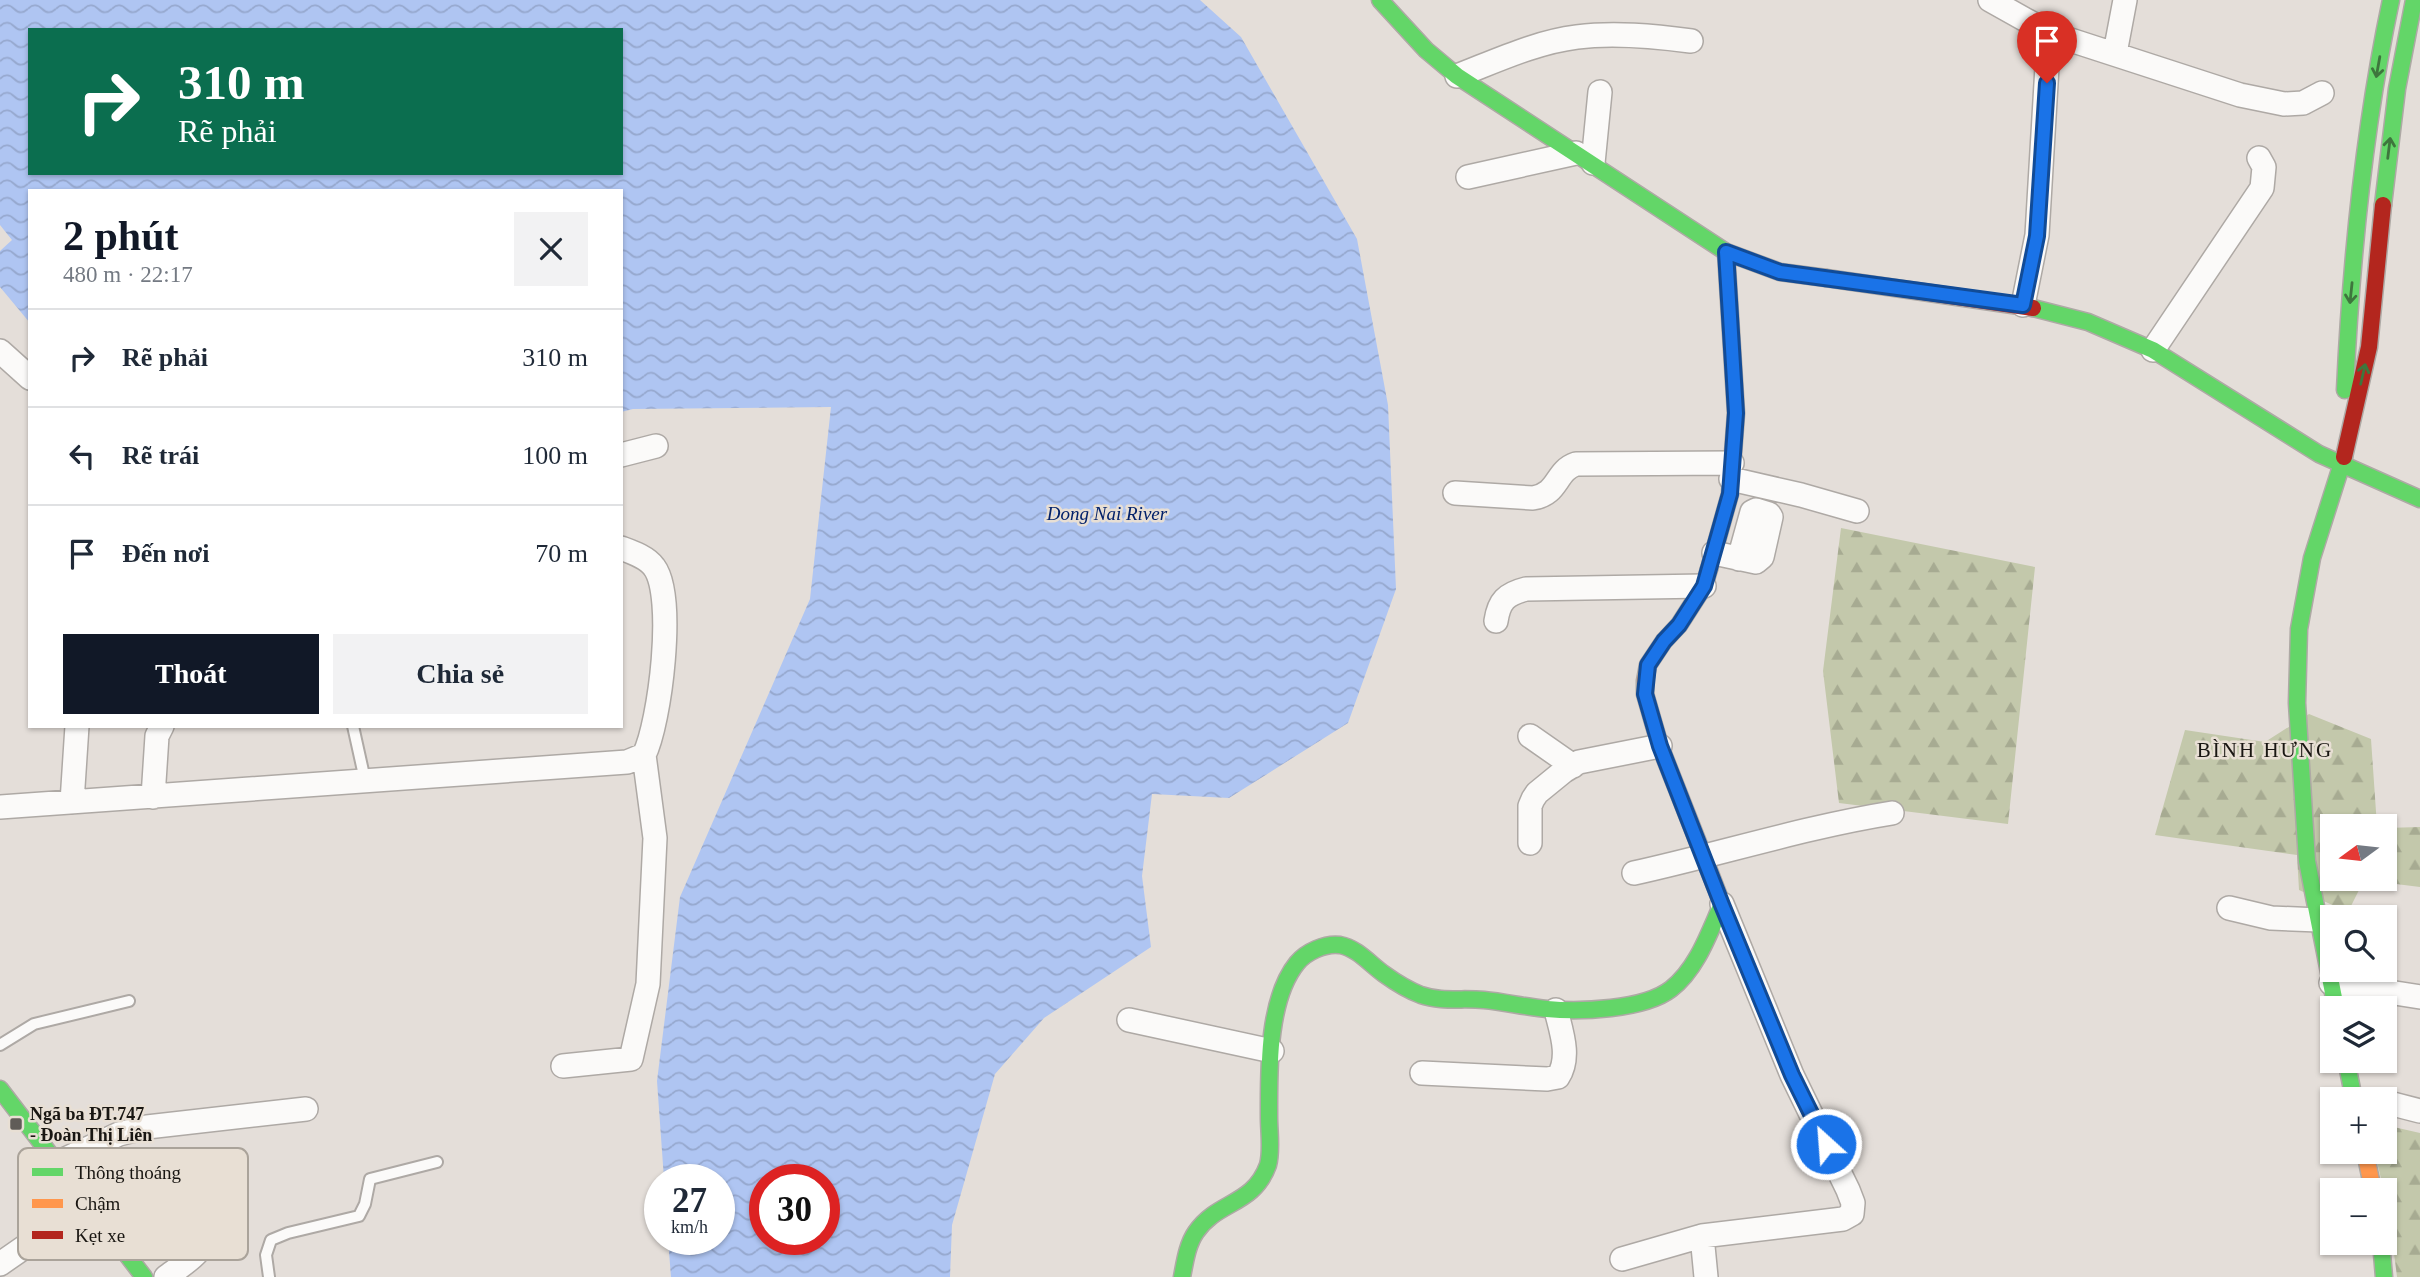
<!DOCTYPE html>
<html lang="vi">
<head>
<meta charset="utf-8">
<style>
	body { margin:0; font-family:"Times New Roman",serif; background:#f2f2f3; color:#1f2937; height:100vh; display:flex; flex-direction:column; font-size:26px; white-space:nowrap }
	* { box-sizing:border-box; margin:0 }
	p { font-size:23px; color:#747a83 }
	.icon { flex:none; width:38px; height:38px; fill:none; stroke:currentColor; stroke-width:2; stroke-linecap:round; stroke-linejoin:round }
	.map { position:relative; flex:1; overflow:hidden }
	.panel { position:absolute; left:28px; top:189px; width:595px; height:539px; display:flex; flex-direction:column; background:#fff; border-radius:0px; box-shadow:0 2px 5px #0004 }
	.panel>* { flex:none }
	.hud { position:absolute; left:28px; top:28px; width:595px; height:147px; border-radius:0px; box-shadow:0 2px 5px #0004; background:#0b6e4f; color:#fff; overflow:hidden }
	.needle { width:46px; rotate:255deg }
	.buttons { position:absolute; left:2320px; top:814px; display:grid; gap:14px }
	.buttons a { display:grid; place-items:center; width:77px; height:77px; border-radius:0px; background:#fff; box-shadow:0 2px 5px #0004; font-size:35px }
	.speed { position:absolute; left:644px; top:1164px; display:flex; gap:14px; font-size:35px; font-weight:700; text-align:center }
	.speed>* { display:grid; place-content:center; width:91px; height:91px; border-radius:50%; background:#fff; box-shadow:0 2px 5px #0004; line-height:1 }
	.speed small { font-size:18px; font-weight:400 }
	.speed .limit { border:10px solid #d22; background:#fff; color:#111 }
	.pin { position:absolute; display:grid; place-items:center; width:60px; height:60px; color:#fff; margin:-72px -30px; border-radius:50% 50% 50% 0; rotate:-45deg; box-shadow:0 0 7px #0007 }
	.pin .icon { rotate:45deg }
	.me { position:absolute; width:77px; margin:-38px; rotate:334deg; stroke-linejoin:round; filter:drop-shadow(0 0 5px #0008) }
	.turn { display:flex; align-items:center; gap:24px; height:147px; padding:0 35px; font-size:32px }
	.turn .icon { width:91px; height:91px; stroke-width:2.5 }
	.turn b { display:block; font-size:49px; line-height:60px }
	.round { display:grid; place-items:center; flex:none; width:74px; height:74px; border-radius:0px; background:#f2f2f3 }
	.summary { display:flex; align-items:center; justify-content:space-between; height:119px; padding:0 35px }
	h1 { font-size:42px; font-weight:800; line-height:52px; color:#111827 }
	.button { display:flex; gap:14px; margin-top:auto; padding:14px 35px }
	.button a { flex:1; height:80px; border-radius:0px; background:#111827; color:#fff; font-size:28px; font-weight:800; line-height:80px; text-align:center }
	.button a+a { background:#f2f2f3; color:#1f2937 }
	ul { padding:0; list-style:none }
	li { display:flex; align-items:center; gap:21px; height:98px; padding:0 35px; border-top:2px solid #e0e1e3 }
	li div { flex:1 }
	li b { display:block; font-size:26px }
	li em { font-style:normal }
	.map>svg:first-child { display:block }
	.forest { fill:url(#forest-firs) }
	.water { fill:url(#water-waves); fill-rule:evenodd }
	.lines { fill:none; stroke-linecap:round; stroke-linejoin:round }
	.lane-casing { stroke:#aea9a5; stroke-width:14 }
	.street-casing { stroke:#aea9a5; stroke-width:26 }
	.fast-casing { stroke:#aea9a5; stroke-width:19 }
	.slow-casing { stroke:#aea9a5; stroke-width:19 }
	.jam-casing { stroke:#aea9a5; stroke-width:19 }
	.lane { stroke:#fbfaf9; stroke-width:10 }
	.street { stroke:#fbfaf9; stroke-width:23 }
	.fast { stroke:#63d668; stroke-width:16 }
	.slow { stroke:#ff974d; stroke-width:16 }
	.jam { stroke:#b3261e; stroke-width:16 }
	.oneway { stroke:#3e763d }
	.route-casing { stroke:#114b97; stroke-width:18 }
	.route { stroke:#1a73e8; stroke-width:12 }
	.poi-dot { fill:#605c58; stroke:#e8dfd4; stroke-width:2.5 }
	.labels { text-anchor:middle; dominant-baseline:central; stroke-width:5; stroke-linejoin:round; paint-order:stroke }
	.poi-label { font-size:18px; font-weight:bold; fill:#191612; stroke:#e8dfd4; text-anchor:start }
	.water-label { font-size:19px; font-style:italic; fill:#02216a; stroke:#e8dfd4 }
	.quarter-label { font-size:21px; letter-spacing:2px; fill:#191612; stroke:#e8dfd4 }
	.key { fill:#e8dfd4; stroke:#aaa39a; stroke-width:2 }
	.key-label { font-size:19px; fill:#191612 }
</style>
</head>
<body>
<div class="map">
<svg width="2420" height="1277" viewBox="0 0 2420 1277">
	<defs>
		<pattern id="forest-firs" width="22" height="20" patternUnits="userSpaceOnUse" patternTransform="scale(1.75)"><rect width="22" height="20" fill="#c3c8ab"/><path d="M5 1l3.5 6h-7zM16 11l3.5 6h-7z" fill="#a7ab92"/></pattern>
		<pattern id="water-waves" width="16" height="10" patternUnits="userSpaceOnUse" patternTransform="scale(1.75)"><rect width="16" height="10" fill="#afc5f2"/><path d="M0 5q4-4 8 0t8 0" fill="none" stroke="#96a8ce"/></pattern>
	</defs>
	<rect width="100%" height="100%" fill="#e4ded9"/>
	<path class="forest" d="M1841,528L2035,567L2008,824L1839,803L1823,671Z
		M2309,714L2371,739L2377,826H2333V878H2385V828L2420,827V887L2364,880L2348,912L2299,890L2297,855L2155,835L2185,730L2265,742Z
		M2385,1125L2420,1133V1277H2397C2392,1235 2386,1192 2374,1152H2385Z"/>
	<path class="water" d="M0,0H1200L1241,37L1357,239L1388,405L1396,589L1348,723L1229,798L1152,794L1142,876L1151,947L1044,1018L995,1074L952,1225L950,1277H671L668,1239H719V1180L664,1179L657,1081L680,897L810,599L831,407L633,409L621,412V191H30V323L0,287V251L12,240L0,225ZM30,30H621V173H30ZM765,1180H824V1239H765Z"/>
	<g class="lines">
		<g class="lane-casing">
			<path id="lane" d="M353,726L365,780
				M0,1045L34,1024L129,1001
				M269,1277L266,1255L271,1240L288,1233L359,1216L365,1204L370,1179L437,1162"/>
		</g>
		<g class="street-casing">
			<path id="street" d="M1990,0L2049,33L2240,95L2284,104L2303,103L2322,93
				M2115,53L2125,0
				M1457,76C1496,61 1536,42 1577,37C1614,32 1654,36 1691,41
				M1593,163L1600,92
				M1468,177L1576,153
				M2023,305L2037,235L2049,33
				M2153,350L2262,188L2264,167L2259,158
				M0,351L30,378
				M621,455L656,446
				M1731,479L1801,495L1857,511
				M1455,493L1533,498C1559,494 1555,471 1576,464L1732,463
				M1714,553L1756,562L1762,557L1771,517L1769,514L1756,510L1752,512L1739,559
				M1496,621C1499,601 1506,594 1526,589L1704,586
				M1530,736L1573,766
				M153,797L157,736L162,726
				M72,802L77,726
				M0,807L627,762L644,755C660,723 676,596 654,567C647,557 632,552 621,548
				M1530,843V806L1533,799L1537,793L1564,771L1579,762L1660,746
				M1634,873C1720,854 1805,827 1892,813
				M2229,908L2271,918L2319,920
				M2331,983L2420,997
				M1129,1020L1272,1051
				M563,1066L631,1059L648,984L655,838L644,755
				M1422,1073L1547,1079L1558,1077C1571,1057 1561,1031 1556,1010
				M2385,1102L2420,1111
				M57,1163L119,1134L147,1127L306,1109
				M1702,1236L1706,1277
				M1622,1259L1702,1236L1843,1219L1852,1214L1853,1203L1848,1190L1792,1075L1722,904
				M0,1264L88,1203
				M166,1277C179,1267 211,1249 205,1230C203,1223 198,1215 195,1209"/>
		</g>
		<g class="fast-casing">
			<path id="fast" d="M1380,0L1426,50L1457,76L1726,252L1780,272L1826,278
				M2383,205L2397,89L2414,0
				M2033,308L2088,322L2153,350L2319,454L2420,499
				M2345,390C2351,260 2364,127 2391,0
				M2336,1008L2307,861L2297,703L2299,629L2312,558L2344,457
				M2346,1060L2354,1099
				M0,1089L144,1277
				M2381,1242L2384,1277
				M1182,1277C1185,1262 1187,1245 1196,1232C1218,1200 1253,1206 1268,1165C1272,1151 1269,1132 1269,1117C1269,1072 1267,1000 1297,963C1306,952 1325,943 1340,945C1357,948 1370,964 1384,974C1395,982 1408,990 1421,995C1441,1002 1463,998 1484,1000C1505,1002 1525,1007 1547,1009C1579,1012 1644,1010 1671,989C1697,969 1709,933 1722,904L1701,850"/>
		</g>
		<g class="slow-casing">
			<path id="slow" d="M1701,850L1660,746L1645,694V681L1648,665L1664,641L1679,625L1704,586L1709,569
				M2365,1152L2373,1190"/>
		</g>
		<g class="jam-casing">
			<path id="jam" d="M1826,278L2033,308
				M2344,457L2369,347L2383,205
				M1709,569L1730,494L1736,413L1726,252"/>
		</g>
		<use href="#lane" class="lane"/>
		<use href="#street" class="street"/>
		<use href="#fast" class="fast"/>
		<use href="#slow" class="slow"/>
		<use href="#jam" class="jam"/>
	</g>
	<defs><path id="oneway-shaft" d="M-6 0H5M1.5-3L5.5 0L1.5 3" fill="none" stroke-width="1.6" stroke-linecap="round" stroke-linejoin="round" transform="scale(1.75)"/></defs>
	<g class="oneway">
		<use href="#oneway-shaft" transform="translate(2378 67) rotate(100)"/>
		<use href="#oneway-shaft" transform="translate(2389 148) rotate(-83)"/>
		<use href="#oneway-shaft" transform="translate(2351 293) rotate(96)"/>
		<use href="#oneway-shaft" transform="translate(2363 374) rotate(-77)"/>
	</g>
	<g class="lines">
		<g class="route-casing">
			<path id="route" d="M1826,1144L1792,1075L1722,905L1660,746L1645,694L1648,665L1664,641L1679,625L1704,586L1730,494L1736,413L1726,252L1780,272L2023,305L2037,236L2047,83"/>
		</g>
		<use href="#route" class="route"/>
	</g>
	<rect class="poi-dot" x="9" y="1117" width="14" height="14" rx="3.5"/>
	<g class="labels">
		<g class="poi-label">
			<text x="30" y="1114">Ngã ba ĐT.747<tspan x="30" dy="21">- Đoàn Thị Liên</tspan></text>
		</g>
		<g class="water-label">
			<text x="1107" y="513">Dong Nai River</text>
		</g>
		<g class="quarter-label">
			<text x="2265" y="750">BÌNH HƯNG</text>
		</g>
	</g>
	<rect x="18" y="1148" width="230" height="112" rx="10" class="key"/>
	<rect x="32" y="1168" width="31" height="8" fill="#63d668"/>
	<rect x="32" y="1199" width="31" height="9" fill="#ff974d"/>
	<rect x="32" y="1231" width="31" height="8" fill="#b3261e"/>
	<g class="key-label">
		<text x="75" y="1179">Thông thoáng</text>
		<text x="75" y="1210">Chậm</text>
		<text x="75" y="1242">Kẹt xe</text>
	</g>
</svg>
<div class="buttons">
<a><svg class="needle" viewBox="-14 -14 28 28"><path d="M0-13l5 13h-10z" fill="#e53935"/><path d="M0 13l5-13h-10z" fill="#747a83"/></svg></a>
<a><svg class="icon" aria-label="search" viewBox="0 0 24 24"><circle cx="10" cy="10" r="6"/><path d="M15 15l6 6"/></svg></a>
<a><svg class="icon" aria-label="layers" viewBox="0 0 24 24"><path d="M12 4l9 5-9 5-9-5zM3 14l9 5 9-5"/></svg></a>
<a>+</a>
<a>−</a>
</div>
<div class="speed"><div>27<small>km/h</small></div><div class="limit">30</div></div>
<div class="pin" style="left:2047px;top:83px;background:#d93025"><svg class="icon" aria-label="arrive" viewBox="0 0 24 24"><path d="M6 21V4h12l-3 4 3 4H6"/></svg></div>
<svg class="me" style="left:1826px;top:1144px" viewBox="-20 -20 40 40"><circle r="17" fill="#1a73e8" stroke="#fff" stroke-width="3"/><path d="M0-11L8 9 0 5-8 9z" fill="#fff"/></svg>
<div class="hud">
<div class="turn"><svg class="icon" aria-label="right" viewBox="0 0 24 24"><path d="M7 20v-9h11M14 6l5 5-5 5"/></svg><div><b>310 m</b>Rẽ phải</div></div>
</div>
<section class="panel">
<div class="summary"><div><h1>2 phút</h1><p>480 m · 22:17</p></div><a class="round"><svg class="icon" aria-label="close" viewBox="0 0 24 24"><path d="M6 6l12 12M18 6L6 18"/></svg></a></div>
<ul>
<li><svg class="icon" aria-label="right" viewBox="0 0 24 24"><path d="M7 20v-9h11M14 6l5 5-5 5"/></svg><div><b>Rẽ phải</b></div><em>310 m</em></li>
<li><svg class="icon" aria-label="left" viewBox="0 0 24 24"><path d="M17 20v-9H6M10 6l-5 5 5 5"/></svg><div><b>Rẽ trái</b></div><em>100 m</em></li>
<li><svg class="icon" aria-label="arrive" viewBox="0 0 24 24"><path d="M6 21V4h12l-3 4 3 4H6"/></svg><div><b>Đến nơi</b></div><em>70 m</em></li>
</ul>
<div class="button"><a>Thoát</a><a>Chia sẻ</a></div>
</section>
</div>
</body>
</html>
